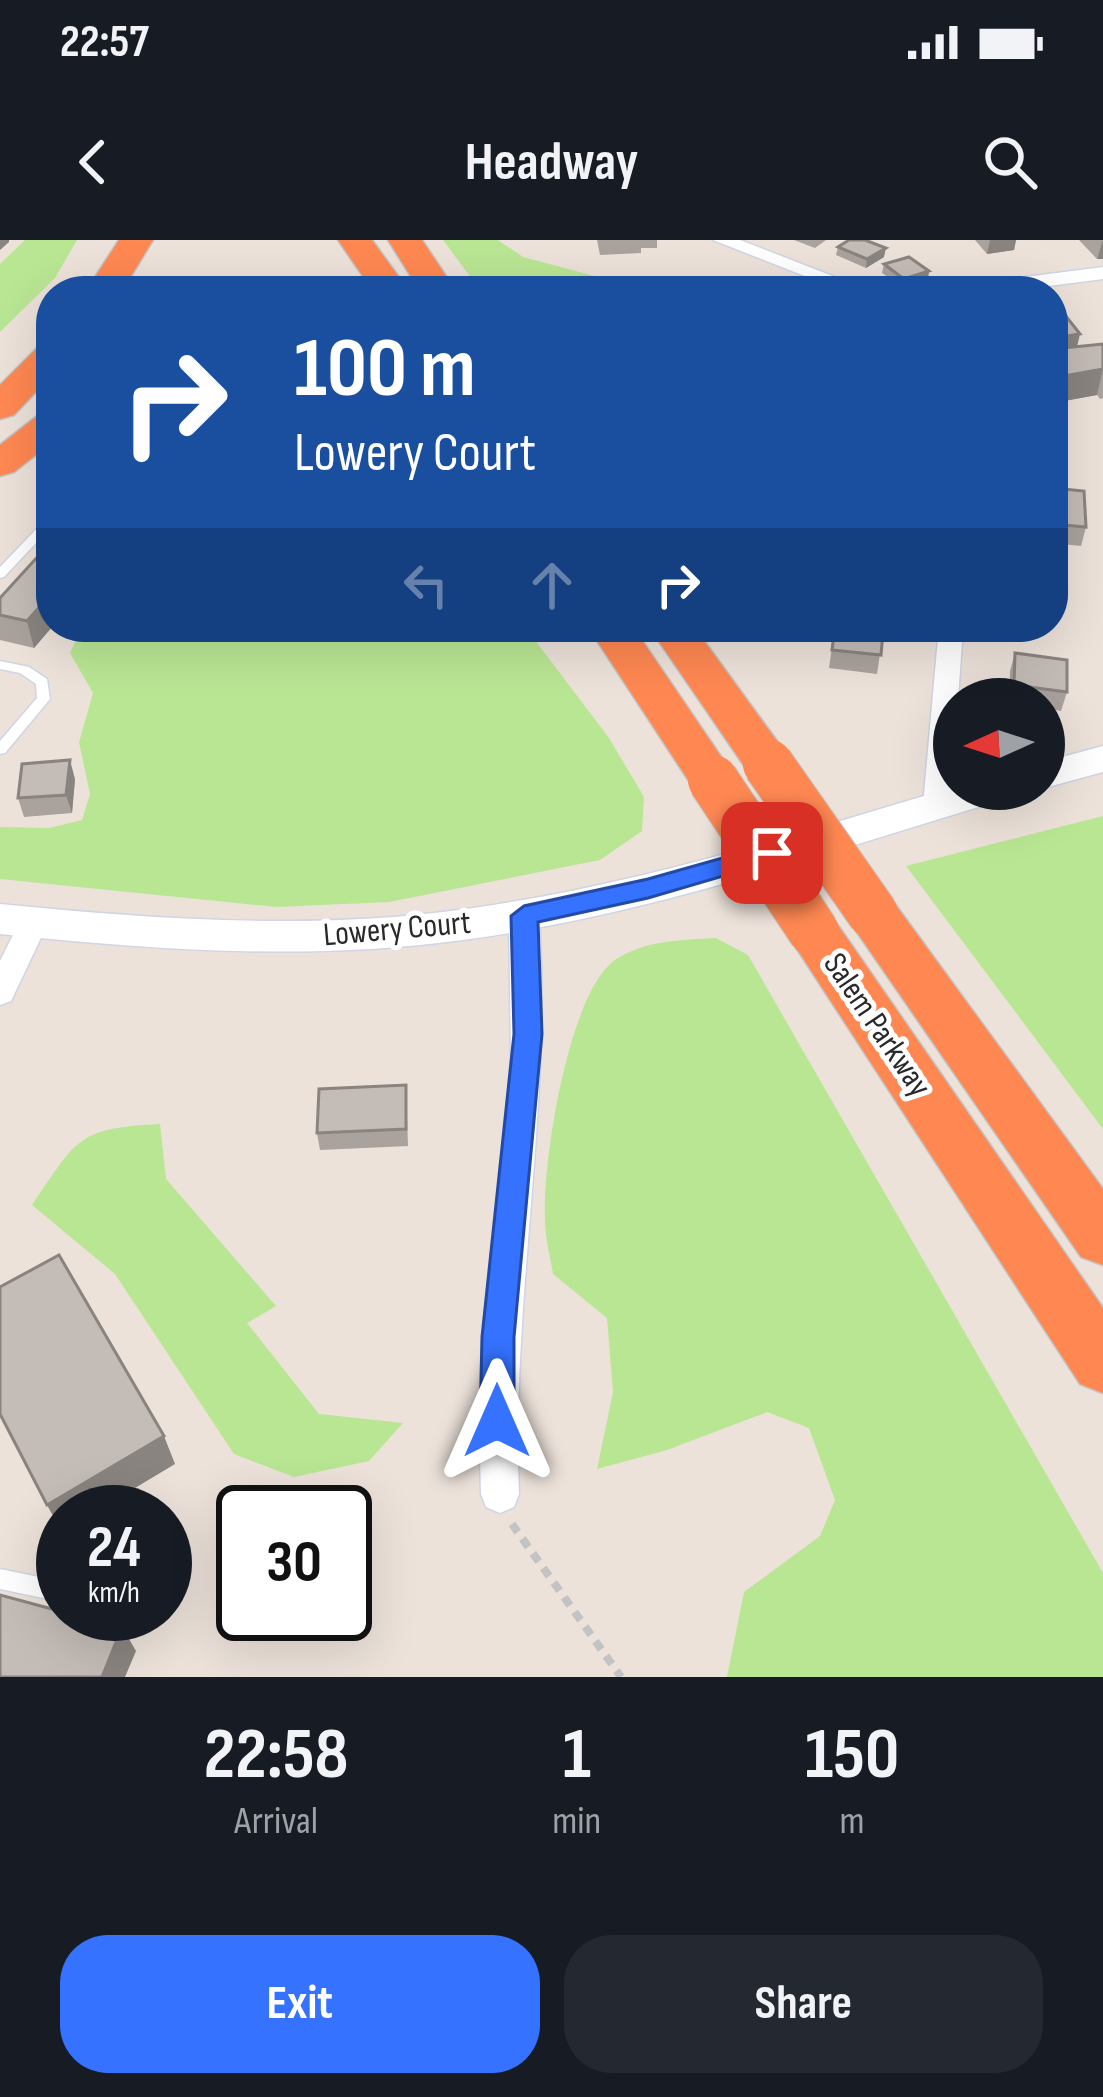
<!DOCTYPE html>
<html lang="en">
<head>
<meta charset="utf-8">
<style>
	body { margin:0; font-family:"Sofia Sans Condensed",sans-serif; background:#242831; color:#f1f3f6; height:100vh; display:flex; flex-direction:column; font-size:45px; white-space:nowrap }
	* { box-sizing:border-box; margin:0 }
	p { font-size:39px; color:#9ea1a6 }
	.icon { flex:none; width:66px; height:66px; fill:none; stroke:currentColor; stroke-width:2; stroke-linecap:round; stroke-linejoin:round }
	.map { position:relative; height:1437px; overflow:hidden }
	.side { display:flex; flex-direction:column; background:#171b24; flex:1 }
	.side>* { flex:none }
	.hud { position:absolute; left:36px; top:36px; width:1032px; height:366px; border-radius:48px; box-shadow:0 12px 48px #0002; background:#1a4fa0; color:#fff; overflow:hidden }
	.needle { width:78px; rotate:267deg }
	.buttons { position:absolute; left:933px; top:438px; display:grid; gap:24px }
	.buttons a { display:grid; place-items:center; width:132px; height:132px; border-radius:50%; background:#171b24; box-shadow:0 12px 48px #0002; font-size:60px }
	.speed { position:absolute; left:36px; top:1245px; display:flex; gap:24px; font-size:60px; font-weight:700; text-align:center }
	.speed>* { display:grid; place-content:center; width:156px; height:156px; border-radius:50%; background:#171b24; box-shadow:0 12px 48px #0002; line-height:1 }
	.speed small { font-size:30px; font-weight:400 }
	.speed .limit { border:6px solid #111; border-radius:18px; background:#fff; color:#111 }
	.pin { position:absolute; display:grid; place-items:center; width:102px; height:102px; color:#fff; margin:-51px; border-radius:24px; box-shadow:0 6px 18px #0006 }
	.me { position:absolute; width:132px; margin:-66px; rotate:0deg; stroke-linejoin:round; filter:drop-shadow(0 0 9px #0008) }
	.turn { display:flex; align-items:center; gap:42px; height:252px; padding:0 60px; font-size:54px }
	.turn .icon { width:156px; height:156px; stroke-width:2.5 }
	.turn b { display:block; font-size:84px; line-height:102px }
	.lanes { display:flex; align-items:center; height:114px; padding:0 60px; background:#0003; justify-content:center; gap:60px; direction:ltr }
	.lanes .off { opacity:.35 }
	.eta { display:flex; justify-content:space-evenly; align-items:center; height:204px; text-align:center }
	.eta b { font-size:72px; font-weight:700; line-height:84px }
	.cta { display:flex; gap:24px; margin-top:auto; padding:24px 60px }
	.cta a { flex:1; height:138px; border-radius:48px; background:#3472ff; color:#fff; font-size:48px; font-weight:700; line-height:138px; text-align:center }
	.cta a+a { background:#242831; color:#f1f3f6 }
	.status { display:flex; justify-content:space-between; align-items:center; height:84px; padding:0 60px; background:#171b24; direction:ltr }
	.status svg { height:33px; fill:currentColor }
	header { display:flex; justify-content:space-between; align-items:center; height:156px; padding:0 60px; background:#171b24; font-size:54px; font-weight:700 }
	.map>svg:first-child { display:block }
	.green { fill:#b9e693 }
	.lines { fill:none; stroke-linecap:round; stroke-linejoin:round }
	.service-casing { stroke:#cfd5e3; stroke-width:3 }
	.minor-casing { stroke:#cfd5e3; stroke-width:3 }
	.secondary-casing { stroke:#cfd5e3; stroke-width:3 }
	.motorway-casing { stroke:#c3c3c3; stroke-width:3 }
	.path { stroke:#c3c3c3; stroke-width:8; stroke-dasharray:10 8; stroke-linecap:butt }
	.service { fill:#fff; fill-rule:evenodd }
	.minor { fill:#fff; fill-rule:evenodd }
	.secondary { fill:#fff; fill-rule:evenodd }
	.motorway { fill:#ff8852; fill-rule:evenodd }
	.motorway-bridge-casing { stroke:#c3c3c3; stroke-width:52; stroke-linecap:butt }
	.motorway-bridge { stroke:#ff8852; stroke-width:50 }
	.wall { fill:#a9a29d }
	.shaded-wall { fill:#89847f }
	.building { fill:#c4bcb6; stroke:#89847f; stroke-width:3 }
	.route { fill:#3472ff; stroke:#224aa6; stroke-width:3 }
	.labels { text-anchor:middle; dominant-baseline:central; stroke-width:10; stroke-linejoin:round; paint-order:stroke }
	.street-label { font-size:33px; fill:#292929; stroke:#fff }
</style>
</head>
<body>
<div class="status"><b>22:57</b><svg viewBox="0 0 49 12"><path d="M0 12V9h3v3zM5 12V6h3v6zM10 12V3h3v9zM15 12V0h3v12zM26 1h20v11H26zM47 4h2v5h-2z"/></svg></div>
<header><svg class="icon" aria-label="back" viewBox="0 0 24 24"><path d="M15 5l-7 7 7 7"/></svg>Headway<svg class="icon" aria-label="search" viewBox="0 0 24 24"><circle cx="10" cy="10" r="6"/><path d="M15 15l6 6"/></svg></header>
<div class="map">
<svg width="1103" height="1437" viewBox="0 0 1103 1437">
	<rect width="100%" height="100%" fill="#ece2da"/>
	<path class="green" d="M25,0H77L55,38L0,92V24Z
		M443,0H498L523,17L651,51H481Z
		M82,387H525L609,498L644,557L642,591L600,620L389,662L276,667L0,639V587L49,588L82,580L90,554L79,502L93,453L70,413Z
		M1103,576V889L906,626Z
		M716,698L748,715L1103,1333V1437H727L744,1352L820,1296L835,1260L809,1188L767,1172L667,1210L597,1229L613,1152L607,1078L553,1034C550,1016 545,997 545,979C542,924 569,746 618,718C648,700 682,700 716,698Z
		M160,884L166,939L276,1066L247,1083L319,1174L403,1183L369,1221L294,1237L234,1214L115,1034L32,965C77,900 76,888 160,884Z"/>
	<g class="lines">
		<g class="service-casing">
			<path id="service" d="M51,277V287L4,337L0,338V327L47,278Z
				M0,421L29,427L47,439L50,459L5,513L0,514V501L37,458L36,444L20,433L0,429Z
				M0,1329L63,1342V1362L0,1349Z"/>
		</g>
		<g class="minor-casing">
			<path id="minor" d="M713,0H740L871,51H843Z
				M1103,27V39L1010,51H955L965,45Z
				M939,387H963L958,459H954L951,566L937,576L923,566Z
				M524,665L534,668L539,676C552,870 511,1060 519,1254L514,1267L500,1273L486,1267L481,1254L479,1181L511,820L509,676L514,668Z
				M33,672L43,675L48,683L11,761L0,765V721L23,675Z"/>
		</g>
		<g class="secondary-casing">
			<path id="secondary" d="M1103,506V532L1044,548V522Z
				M954,547L1013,549L1008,558C828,612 649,675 463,700C309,721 154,710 0,694V664C154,679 311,691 466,669C633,646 793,595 954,547Z"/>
		</g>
		<g class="motorway-casing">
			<path id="motorway" d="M119,0H153L122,51H86Z
				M338,0H372L409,51H373Z
				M388,0H422L456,51H420Z
				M51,104V136L14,175L0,179V145L38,107Z
				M51,172V203L14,232L0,236V205L37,176Z
				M588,387H633L737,540L730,552L713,557L696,552Z
				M649,387H694L785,512L792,524L785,536L768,540L751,536Z
				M873,655L892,660L1103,949V1025L1081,1017L854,688L847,674L854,660Z
				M814,672L833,678L1103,1068V1153L1080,1144L795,706L787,692L795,678Z"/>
		</g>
		<path class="path" d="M512,1284L621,1437"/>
		<use href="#service" class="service"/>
		<use href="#minor" class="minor"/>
		<use href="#secondary" class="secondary"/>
		<use href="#motorway" class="motorway"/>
		<g class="motorway-bridge-casing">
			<path id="motorway-bridge" d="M768,524L873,674
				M713,540L814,692"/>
		</g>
		<use href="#motorway-bridge" class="motorway-bridge"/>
	</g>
	<path class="wall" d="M597,0H657V8H641V13L600,15Z
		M794,0H826L815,8Z
		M975,0H1016L1014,10L987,14Z
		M1079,0H1103L1097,19Z
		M838,7L884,17L866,28L836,15Z
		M884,24L928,40L903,47L882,33Z
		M1053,77L1077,107L1103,104V158L1100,159L1097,155L1053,163Z
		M1053,248L1086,287L1081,306L1053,303Z
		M0,358L52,387L34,408L0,400Z
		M830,387H884L877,434L829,428L834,393L830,392Z
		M1015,413L1067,452L1061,471L1044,468V459H1009L1010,431Z
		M75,539L72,573L24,577L18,558Z
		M406,845L408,906L320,910L317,893Z"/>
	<path class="shaded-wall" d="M0,0H9V2L0,10Z
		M990,0H1016L1014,10L987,14Z
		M1103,0V19H1097L1102,2Z
		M886,8L884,17L866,28L867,19Z
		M929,31L928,40L903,47L904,39Z
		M1080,94L1074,120L1053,122V98Z
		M1103,129L1097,155L1053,163V138Z
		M51,354L52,387L34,408L27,381Z
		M70,520L75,539L72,573L66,555Z
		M164,1196L175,1224L95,1272H63L62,1292L47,1265Z
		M122,1387L136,1411L125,1437H102Z"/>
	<path class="building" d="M849,0H865L886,8L867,19L838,7Z
		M909,17L929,31L904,39L884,24Z
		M757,39L777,51H741L735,47Z
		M1065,75L1080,94L1053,98V77Z
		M1103,104V129L1053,138V109Z
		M1053,248L1084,251L1086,287L1053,284Z
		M51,302V354L27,381L0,375V358Z
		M835,387L883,392L881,415L832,410Z
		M1015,413L1067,420V452L1014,445Z
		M70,520L66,555L18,558L22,524Z
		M406,845V889L317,893L319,849Z
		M59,1015L164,1196L47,1265L0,1174V1047Z
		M0,1355L63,1372V1374H71L122,1387L102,1437H0Z"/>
	<path class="route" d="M772,604L781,606L785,613L781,619L648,658L538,682L542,794L514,1097V1181L509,1193L497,1197L485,1193L480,1181L482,1097L514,794L511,676L524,666L648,639Z"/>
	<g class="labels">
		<g class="street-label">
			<text transform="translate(397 689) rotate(-5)">Lowery Court</text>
			<text transform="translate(877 785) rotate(56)">Salem Parkway</text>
		</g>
	</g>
</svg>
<div class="buttons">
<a><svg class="needle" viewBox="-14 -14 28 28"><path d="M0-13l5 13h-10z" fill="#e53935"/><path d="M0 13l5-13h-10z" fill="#9ea1a6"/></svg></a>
</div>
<div class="speed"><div>24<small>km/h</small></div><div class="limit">30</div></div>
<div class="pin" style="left:772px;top:613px;background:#d93025"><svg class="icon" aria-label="arrive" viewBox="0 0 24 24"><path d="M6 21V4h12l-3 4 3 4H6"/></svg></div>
<svg class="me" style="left:497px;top:1181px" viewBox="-20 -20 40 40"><path d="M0-17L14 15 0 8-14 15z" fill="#3472ff" stroke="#fff" stroke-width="4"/></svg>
<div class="hud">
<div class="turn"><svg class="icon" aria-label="right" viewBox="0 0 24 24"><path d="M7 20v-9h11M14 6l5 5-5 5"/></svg><div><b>100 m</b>Lowery Court</div></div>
<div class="lanes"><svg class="icon off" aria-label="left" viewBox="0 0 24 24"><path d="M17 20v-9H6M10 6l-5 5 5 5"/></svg><svg class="icon off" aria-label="ahead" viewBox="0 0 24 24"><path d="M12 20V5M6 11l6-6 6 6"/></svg><svg class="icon" aria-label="right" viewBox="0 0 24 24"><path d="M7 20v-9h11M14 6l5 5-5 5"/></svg></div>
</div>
</div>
<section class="side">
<div class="eta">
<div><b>22:58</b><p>Arrival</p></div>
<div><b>1</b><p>min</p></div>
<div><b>150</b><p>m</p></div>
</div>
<div class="cta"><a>Exit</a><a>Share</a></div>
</section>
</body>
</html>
